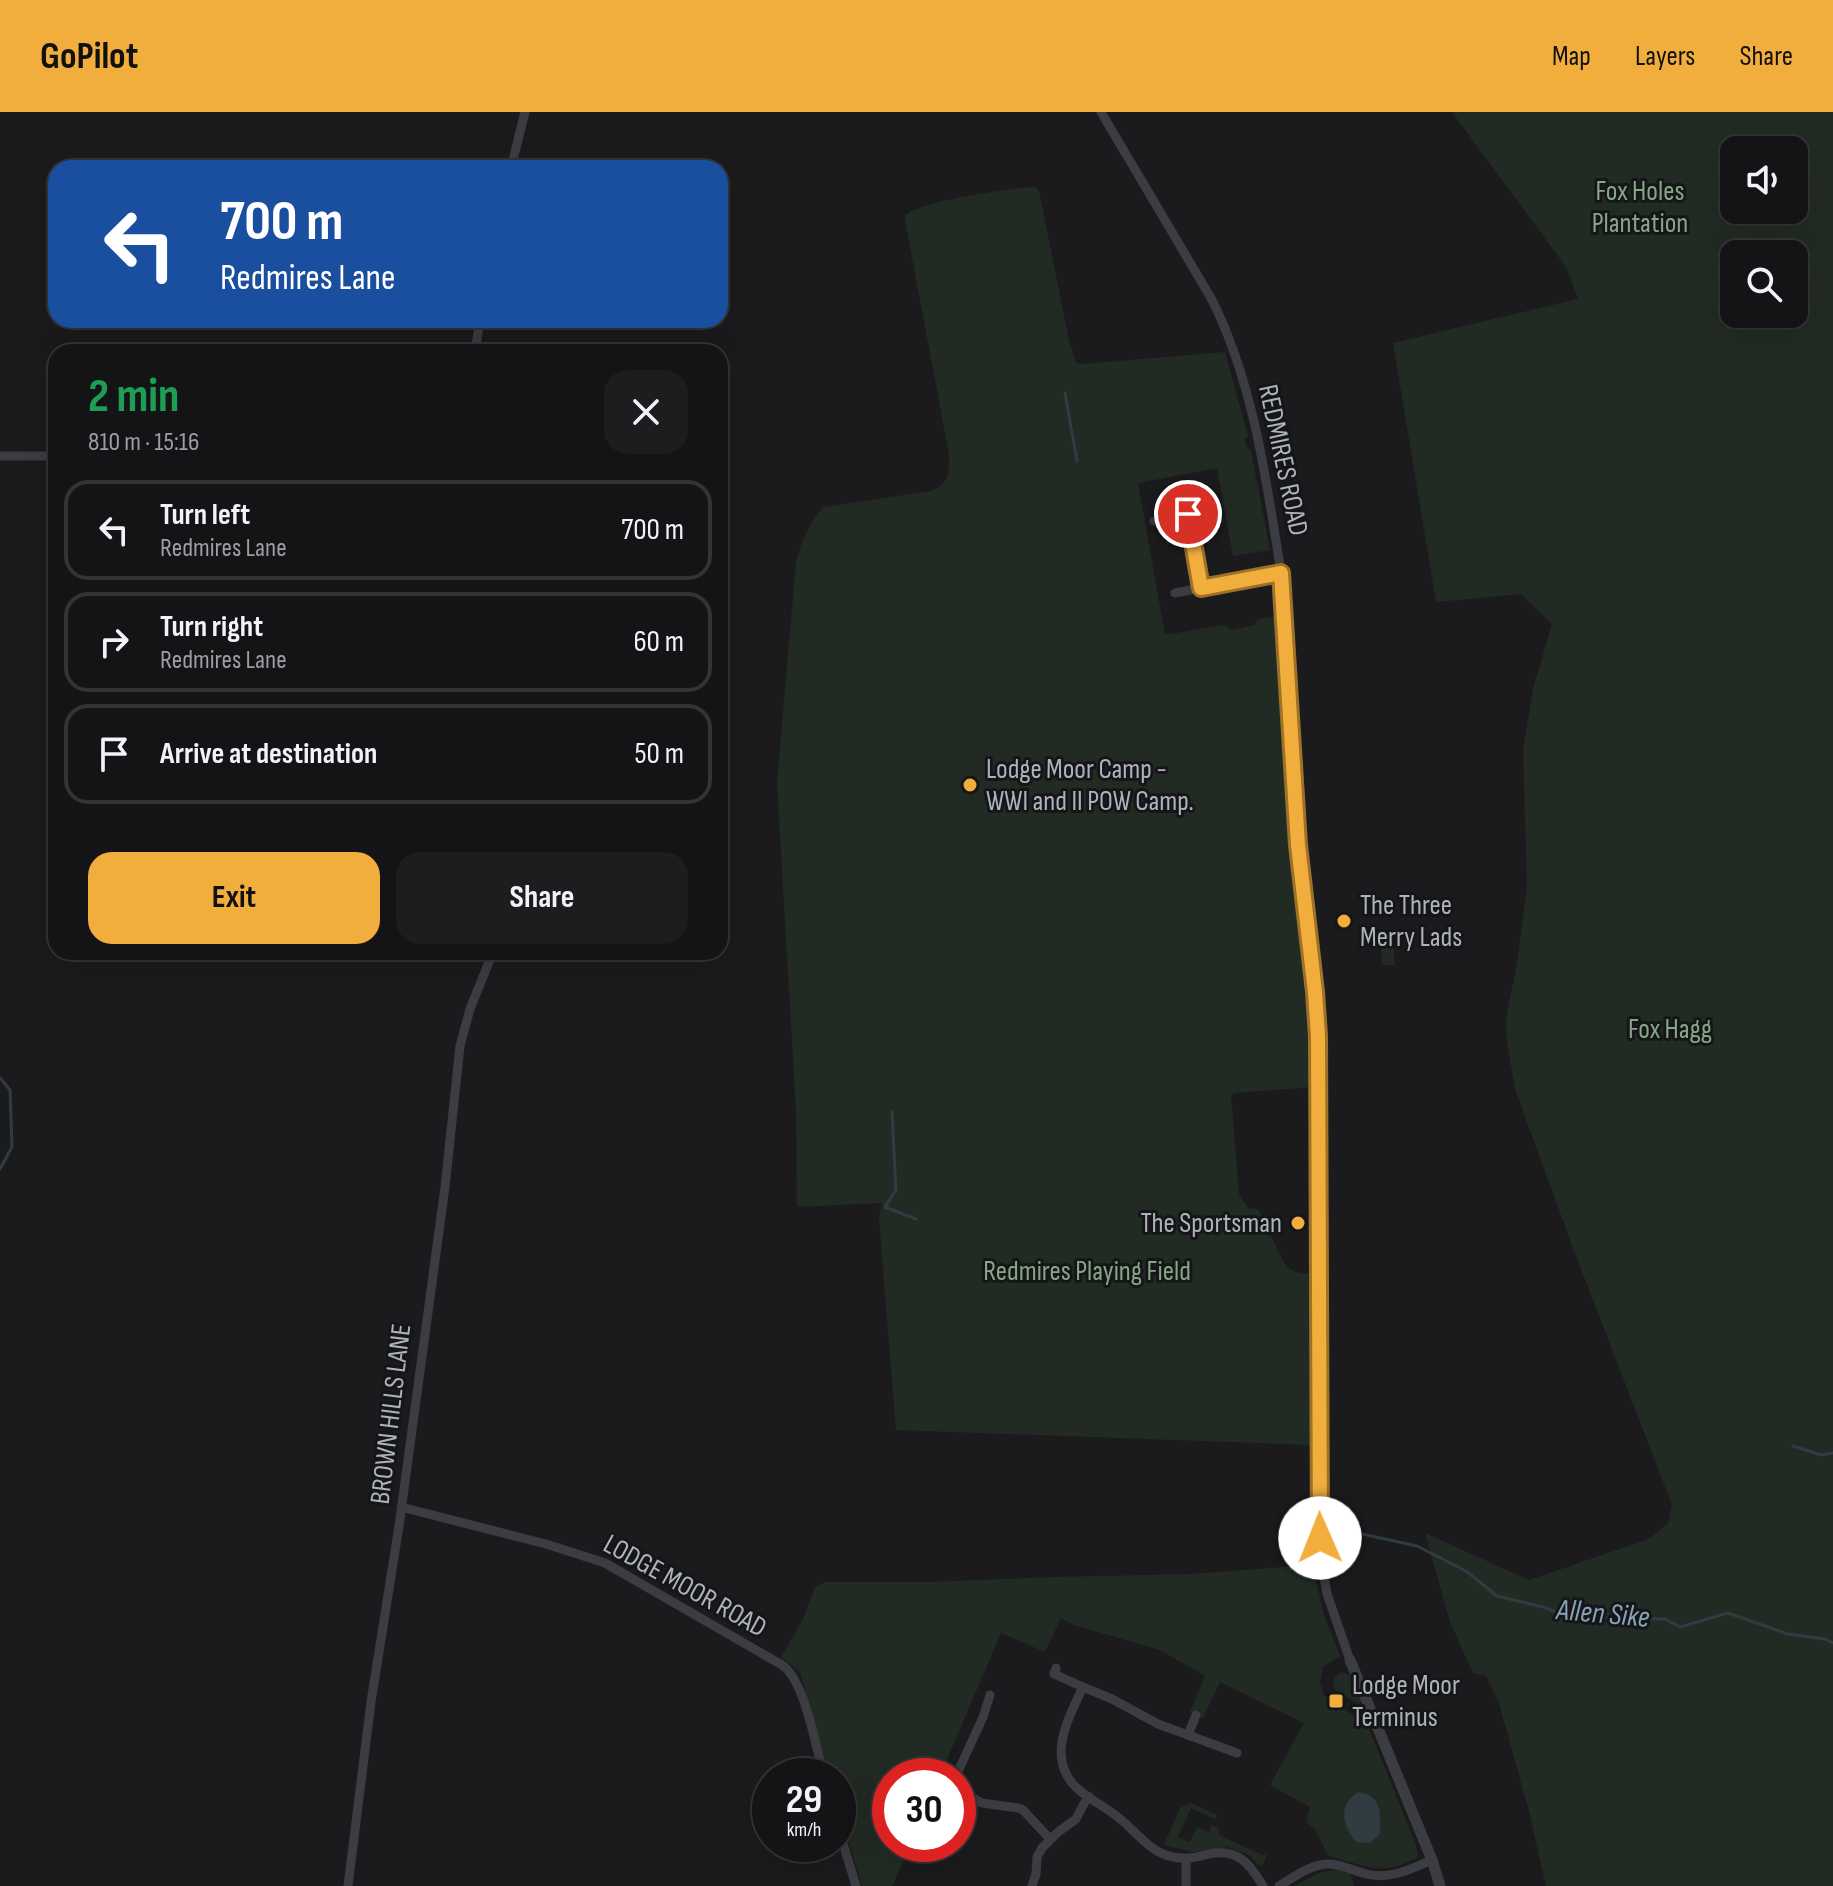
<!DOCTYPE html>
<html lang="en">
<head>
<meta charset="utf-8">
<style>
	body { margin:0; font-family:"Sofia Sans Condensed",sans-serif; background:#1d1d1f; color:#f1f3f6; height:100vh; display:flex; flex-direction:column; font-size:30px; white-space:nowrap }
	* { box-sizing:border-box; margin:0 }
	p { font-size:26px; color:#9d9ea1 }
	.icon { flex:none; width:44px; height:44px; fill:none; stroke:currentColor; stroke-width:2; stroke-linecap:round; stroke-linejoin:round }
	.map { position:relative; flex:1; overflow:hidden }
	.sheet { position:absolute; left:48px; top:232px; width:680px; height:616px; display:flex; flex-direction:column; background:#141416; border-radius:24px; box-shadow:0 8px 32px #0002,0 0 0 2px #333335 }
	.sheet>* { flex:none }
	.banner { position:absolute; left:48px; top:48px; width:680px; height:168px; border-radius:24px; box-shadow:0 8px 32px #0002,0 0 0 2px #333335; background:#1a4fa0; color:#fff; overflow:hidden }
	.controls { position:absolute; left:1720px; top:24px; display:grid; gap:16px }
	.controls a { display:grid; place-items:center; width:88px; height:88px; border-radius:16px; background:#141416; box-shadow:0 8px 32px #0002,0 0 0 2px #333335; font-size:40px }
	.speed { position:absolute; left:752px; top:1646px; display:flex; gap:16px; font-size:40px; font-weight:700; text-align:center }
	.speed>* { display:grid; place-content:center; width:104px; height:104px; border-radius:50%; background:#141416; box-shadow:0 8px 32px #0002,0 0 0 2px #333335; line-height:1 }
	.speed small { font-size:20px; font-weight:400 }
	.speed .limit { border:12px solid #d22; background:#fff; color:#111 }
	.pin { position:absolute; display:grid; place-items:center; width:68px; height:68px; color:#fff; margin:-34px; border:4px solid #fff; border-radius:50%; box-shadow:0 2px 8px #0007 }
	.me { position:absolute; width:88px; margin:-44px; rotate:359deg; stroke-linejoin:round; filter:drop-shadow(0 0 6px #0008) }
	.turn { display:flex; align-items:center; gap:28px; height:168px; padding:0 40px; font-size:36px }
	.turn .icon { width:104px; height:104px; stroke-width:2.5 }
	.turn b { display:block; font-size:56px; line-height:68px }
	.round { display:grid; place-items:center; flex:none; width:84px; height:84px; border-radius:24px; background:#1d1d1f }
	.summary { display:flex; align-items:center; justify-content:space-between; height:136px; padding:0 40px }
	h1 { font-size:48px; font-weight:700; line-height:60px; color:#1e9e55 }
	.cta { display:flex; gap:16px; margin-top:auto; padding:16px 40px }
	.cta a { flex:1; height:92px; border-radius:24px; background:#f2ae3d; color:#111; font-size:32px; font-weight:700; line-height:92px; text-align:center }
	.cta a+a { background:#1d1d1f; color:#f1f3f6 }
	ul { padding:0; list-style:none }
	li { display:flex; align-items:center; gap:24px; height:100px; margin:0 16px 12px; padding:0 24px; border:4px solid #333335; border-radius:24px }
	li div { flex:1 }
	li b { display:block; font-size:30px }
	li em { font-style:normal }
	header { display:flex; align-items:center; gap:48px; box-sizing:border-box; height:112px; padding:0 40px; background:#f2ae3d; color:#111 }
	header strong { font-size:38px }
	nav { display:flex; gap:44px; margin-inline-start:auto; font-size:28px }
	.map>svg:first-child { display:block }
	.green { fill:#222b23; fill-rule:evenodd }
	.water { fill:#303b42 }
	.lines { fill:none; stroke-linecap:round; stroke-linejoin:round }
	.stream { stroke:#303b42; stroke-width:3 }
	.minor { stroke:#3c3d42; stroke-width:9 }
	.tertiary { stroke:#3c3d42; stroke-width:11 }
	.route-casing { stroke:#9d7128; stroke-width:20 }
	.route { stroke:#f2ae3d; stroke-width:14 }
	.poi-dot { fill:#f2ae3d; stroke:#161618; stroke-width:3 }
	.labels { text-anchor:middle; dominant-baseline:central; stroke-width:6; stroke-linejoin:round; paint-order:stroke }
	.park-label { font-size:28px; fill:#85a785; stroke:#161618 }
	.street-label { font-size:28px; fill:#adb3bc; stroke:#161618 }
	.poi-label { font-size:28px; fill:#adb3bc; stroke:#161618; text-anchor:start }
	.water-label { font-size:30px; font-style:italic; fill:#85a2b7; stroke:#161618 }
</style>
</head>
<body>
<header>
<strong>GoPilot</strong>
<nav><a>Map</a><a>Layers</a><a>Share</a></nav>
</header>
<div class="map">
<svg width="1833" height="1774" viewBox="0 0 1833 1774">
	<rect width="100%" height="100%" fill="#1b1b1d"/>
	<path class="green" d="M1452,0H1833V1774H1546L1530,1703L1499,1591L1486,1564L1473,1561L1450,1510L1425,1421L1529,1468L1649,1427L1668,1411L1672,1393L1573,1136L1515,977L1507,930L1506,906L1517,852L1527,774L1523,638L1533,577L1552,512L1521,482L1436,490L1393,231L1578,187L1566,155ZM1734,38H1794V98H1734ZM1734,142H1794V202H1734Z
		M1034,75L1038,77L1040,83L1069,228L1076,251L1083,252L1225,240L1248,324L1245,328L1247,336L1251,339L1270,438L1233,444L1217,356L1138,371L1165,523L1224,513L1231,518L1255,513L1257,507L1276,504L1290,748L1309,920L1312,975L1234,981L1231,984L1239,1082L1248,1096L1258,1097L1283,1149C1291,1161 1298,1161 1311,1162V1333L896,1318L879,1107L882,1091L797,1095L796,999L777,671L796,449C802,429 809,410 824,395L931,379C951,370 949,361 949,342L905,108V103C926,88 1006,77 1034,75Z
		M1393,831L1395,853H1382L1381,832Z
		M1312,1453L1324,1503L1340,1544L1323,1555L1320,1570L1324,1584L1367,1612L1416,1733L1418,1745C1381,1766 1366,1753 1328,1744L1316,1719L1306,1710L1310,1695L1270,1673L1304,1611L1220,1570L1203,1606L1190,1600L1205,1564L1160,1538L1074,1513L1061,1506L1045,1540L1001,1521L940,1664H890V1732H911L892,1774H862L838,1695V1664H829L800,1560L781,1545L803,1507L815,1475L825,1470H929L1053,1465L1191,1462Z
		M1342,1560L1349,1563L1361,1590L1359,1592L1337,1580L1333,1574C1333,1567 1336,1562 1342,1560Z
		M1191,1691L1217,1703L1215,1707L1191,1696L1178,1725L1190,1730L1197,1715L1209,1721L1212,1713L1219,1716V1723L1262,1743H1265L1268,1738L1264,1751L1260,1754L1249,1743L1228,1735L1193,1740L1164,1733L1180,1696Z
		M1335,1758L1350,1760L1354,1774H1294L1319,1761Z"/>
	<path class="water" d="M1358,1680C1383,1684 1380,1701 1380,1722L1370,1731L1356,1730C1343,1713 1337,1694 1358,1680Z"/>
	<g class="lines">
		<path class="stream" d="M1065,281L1077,349
			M0,966L10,978L12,1035L0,1057
			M892,1000L896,1078L885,1095L916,1107
			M1793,1334L1821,1343L1833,1341
			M1335,1416L1417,1434L1466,1459L1497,1484L1543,1495L1568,1505L1665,1507L1680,1515L1728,1501L1788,1522L1825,1527L1833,1531"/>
		<path class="minor" d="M1101,0L1211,186C1253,268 1267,371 1281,461L1298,733L1315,880L1318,924L1321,1447L1327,1482L1350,1548
			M511,56L525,0
			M475,240L480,208
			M0,344H56
			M1188,402L1201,476
			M1154,409L1218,397
			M1175,481L1281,461
			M401,1395L546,1432L605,1451L782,1553C805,1568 816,1637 824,1664
			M1056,1556L1054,1562L1083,1575
			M1188,1623L1196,1603
			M1237,1641L1158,1612L1112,1587L1083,1575C1068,1607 1045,1648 1078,1677C1090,1688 1106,1695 1119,1706C1137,1720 1149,1740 1173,1745C1186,1748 1197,1745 1209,1742C1238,1736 1250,1752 1263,1774
			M956,1664L983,1605L990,1583
			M958,1678L982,1691L1018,1696L1023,1698L1050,1727
			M838,1715L856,1774
			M1186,1747V1774
			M348,1774L371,1590L399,1414L445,1075L460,934L470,897L493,840
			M1032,1774L1036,1762L1037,1745L1042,1736L1058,1720L1076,1707L1088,1684
			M1279,1774C1294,1765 1312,1751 1330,1752C1343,1753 1354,1759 1366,1762C1390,1768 1411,1757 1432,1748"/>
		<path class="tertiary" d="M1350,1548L1432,1748L1440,1774"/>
	</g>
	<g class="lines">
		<g class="route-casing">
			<path id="route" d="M1188,402L1201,476L1281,461L1298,733L1315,880L1318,924L1320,1426"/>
		</g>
		<use href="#route" class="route"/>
	</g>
	<g class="poi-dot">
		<circle cx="970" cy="673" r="8"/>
		<circle cx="1344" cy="809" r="8"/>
		<circle cx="1298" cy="1111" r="8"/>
		<rect x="1328" y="1581" width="16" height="16" rx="4"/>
	</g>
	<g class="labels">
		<g class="park-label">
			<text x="1640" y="79">Fox Holes<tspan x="1640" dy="32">Plantation</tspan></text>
			<text x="1670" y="917">Fox Hagg</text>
			<text x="1087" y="1159">Redmires Playing Field</text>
		</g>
		<g class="street-label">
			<text transform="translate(1283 348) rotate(78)">REDMIRES ROAD</text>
			<text transform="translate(391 1302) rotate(-83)">BROWN HILLS LANE</text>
			<text transform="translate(685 1474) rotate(29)">LODGE MOOR ROAD</text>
		</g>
		<g class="poi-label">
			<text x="986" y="657">Lodge Moor Camp -<tspan x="986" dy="32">WWI and II POW Camp.</tspan></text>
			<text x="1360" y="793">The Three<tspan x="1360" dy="32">Merry Lads</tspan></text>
			<text x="1282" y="1111" text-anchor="end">The Sportsman</text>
			<text x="1352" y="1573">Lodge Moor<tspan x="1352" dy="32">Terminus</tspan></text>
		</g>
		<g class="water-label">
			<text transform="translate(1603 1502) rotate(5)">Allen Sike</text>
		</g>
	</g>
</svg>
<div class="controls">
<a><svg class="icon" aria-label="sound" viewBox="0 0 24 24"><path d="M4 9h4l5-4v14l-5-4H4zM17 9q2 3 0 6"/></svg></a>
<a><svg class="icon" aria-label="search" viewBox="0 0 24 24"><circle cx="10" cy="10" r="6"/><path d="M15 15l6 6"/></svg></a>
</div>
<div class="speed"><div>29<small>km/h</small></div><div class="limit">30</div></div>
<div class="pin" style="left:1188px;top:402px;background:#d93025"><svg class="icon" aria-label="arrive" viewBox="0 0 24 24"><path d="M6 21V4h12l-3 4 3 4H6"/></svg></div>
<svg class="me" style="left:1320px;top:1426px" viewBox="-20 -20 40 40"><circle r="19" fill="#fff"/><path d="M0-13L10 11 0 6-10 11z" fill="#f2ae3d"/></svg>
<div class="banner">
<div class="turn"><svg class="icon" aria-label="left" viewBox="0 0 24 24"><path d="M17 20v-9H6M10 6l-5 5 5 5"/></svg><div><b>700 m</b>Redmires Lane</div></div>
</div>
<section class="sheet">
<div class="summary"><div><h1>2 min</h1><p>810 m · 15:16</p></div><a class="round"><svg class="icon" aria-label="close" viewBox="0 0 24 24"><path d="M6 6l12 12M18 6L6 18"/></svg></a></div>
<ul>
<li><svg class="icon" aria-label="left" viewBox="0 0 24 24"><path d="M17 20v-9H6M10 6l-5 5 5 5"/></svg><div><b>Turn left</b><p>Redmires Lane</p></div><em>700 m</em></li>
<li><svg class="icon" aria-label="right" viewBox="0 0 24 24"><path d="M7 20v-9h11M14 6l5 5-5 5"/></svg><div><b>Turn right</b><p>Redmires Lane</p></div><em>60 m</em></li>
<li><svg class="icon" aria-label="arrive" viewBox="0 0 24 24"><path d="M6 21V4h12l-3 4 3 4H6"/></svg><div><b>Arrive at destination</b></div><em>50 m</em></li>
</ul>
<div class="cta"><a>Exit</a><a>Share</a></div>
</section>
</div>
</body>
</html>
